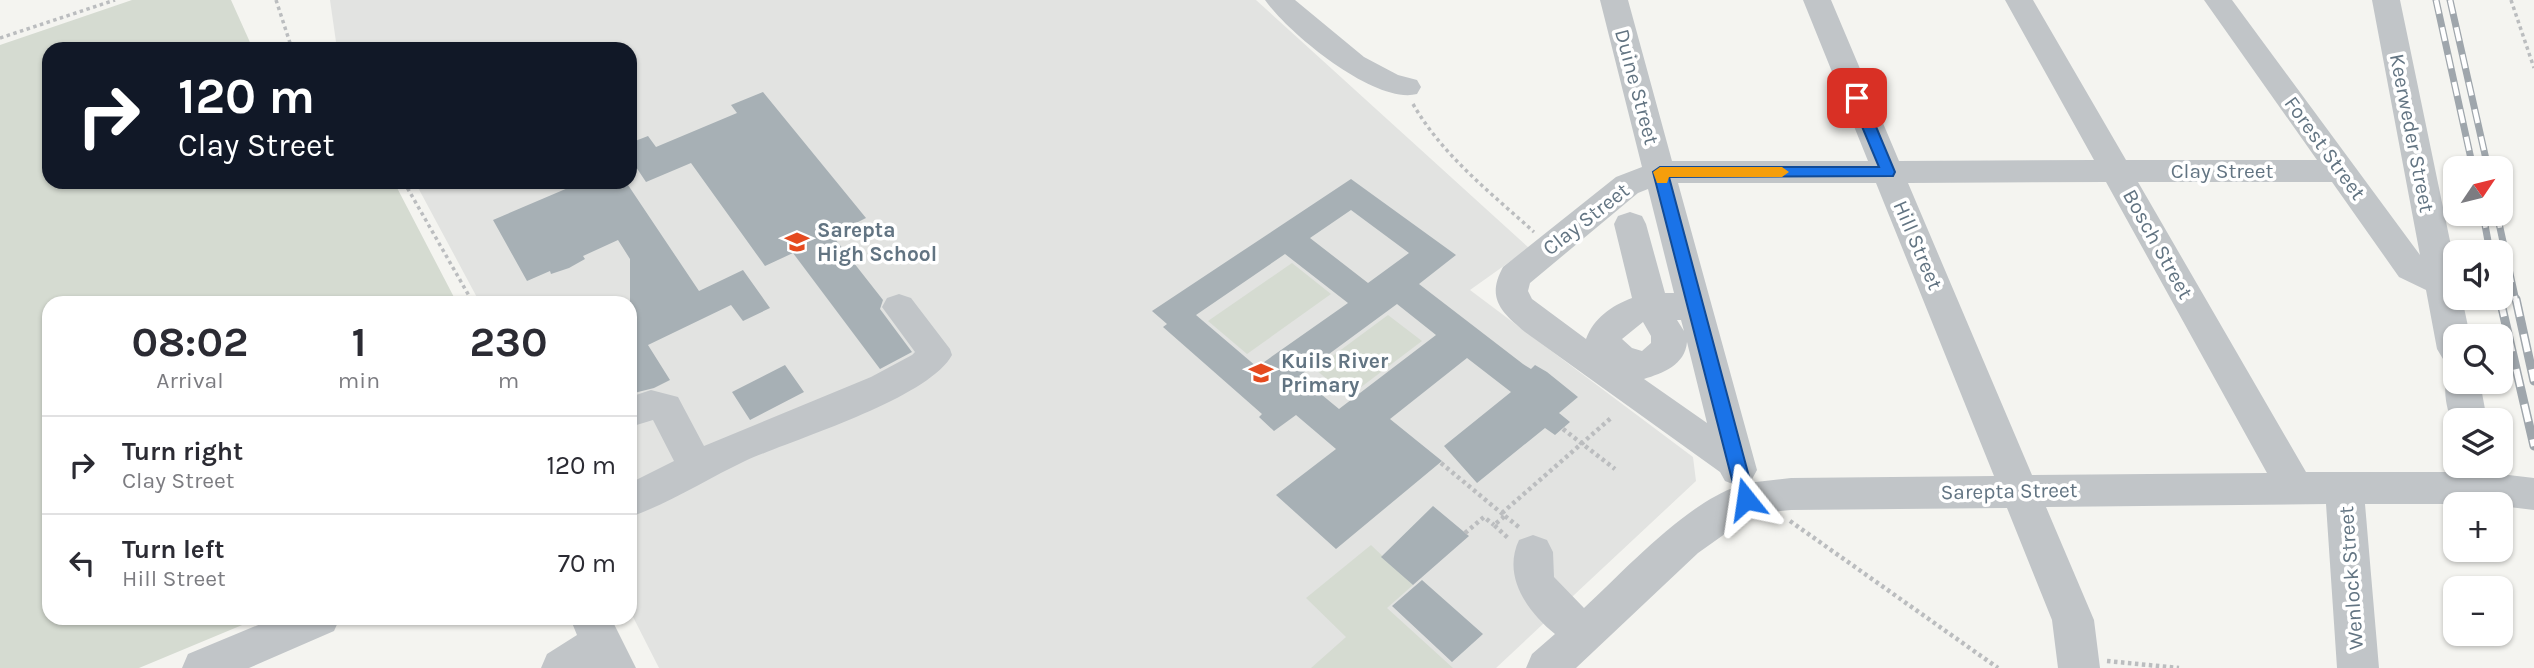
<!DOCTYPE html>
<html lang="en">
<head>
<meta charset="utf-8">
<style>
	body { margin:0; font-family:Karla,sans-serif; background:#f2f2f3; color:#2b2b33; height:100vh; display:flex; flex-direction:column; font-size:26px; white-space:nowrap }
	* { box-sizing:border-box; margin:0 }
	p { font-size:23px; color:#7c7c81 }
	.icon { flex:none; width:38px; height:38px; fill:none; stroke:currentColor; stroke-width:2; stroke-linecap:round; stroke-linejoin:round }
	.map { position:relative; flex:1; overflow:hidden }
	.side { position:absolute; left:42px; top:296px; width:595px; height:329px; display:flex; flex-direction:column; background:#fff; border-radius:21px; box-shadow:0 2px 5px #0004 }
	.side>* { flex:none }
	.top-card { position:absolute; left:42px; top:42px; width:595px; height:147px; border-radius:21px; box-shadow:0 2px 5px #0004; background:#111827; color:#fff; overflow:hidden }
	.needle { width:46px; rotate:55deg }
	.controls { position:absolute; left:2443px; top:156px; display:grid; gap:14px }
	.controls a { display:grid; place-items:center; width:70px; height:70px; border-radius:14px; background:#fff; box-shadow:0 2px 5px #0004; font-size:35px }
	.pin { position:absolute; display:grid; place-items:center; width:60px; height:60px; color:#fff; margin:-30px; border-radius:14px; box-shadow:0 4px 10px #0006 }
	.me { position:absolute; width:77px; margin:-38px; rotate:345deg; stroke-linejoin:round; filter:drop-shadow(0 0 5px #0008) }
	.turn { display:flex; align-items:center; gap:24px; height:147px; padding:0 21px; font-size:32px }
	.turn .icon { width:91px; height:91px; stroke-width:2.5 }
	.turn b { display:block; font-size:49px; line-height:60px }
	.eta { display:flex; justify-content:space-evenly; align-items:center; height:119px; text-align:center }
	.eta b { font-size:42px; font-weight:700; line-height:49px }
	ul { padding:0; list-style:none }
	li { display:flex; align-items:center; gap:21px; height:98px; padding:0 21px; border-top:2px solid #e1e1e2 }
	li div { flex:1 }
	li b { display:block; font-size:26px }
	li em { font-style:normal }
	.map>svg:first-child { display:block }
	.built { fill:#e2e3e1 }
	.green { fill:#d5dbd1 }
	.building { fill:#a7b0b5; fill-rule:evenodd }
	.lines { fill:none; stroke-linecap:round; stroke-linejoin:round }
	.path-far1 { stroke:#bbbdbf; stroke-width:3.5; stroke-dasharray:3.5 3.5; stroke-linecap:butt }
	.path { stroke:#bbbdbf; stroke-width:4.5; stroke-dasharray:3.5 3.5; stroke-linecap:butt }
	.minor { fill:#c1c5c8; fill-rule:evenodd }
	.rail-far1-casing { stroke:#9fa6ac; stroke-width:7 }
	.rail-casing { stroke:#9fa6ac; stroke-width:9 }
	.rail-far1 { stroke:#fff; stroke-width:4.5; stroke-dasharray:14; stroke-linecap:butt }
	.rail { stroke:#fff; stroke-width:6; stroke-dasharray:18; stroke-linecap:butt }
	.route { fill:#1a73e8; stroke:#114b97; stroke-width:2 }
	.slow { fill:#f59e0b }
	.labels { text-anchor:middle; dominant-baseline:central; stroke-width:7; stroke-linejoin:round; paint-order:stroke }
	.street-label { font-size:21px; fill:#627482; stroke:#fff }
	.poi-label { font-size:21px; font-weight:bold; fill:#627482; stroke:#fff; text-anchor:start }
</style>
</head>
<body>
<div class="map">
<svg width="2534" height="668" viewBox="0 0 2534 668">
	<rect width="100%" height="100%" fill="#f4f4f0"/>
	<path class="built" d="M330,0H1256L1529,248L1470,290L1693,457L1696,481L1496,668H659L630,611V303H480L415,182H630V49H337Z"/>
	<path class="green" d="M132,0H231L253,49H49V182H394L457,303H49V618H259L139,668H0V45Z
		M1292,263L1331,294L1247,354L1208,321Z
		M1388,315L1422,341L1348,397L1315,369Z
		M1371,545L1413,585L1387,608L1453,668H1311L1346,637L1306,598Z"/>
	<path class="building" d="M763,92L866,218L832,235L883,300L880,309L912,352L880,369L793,253L765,266L691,163L646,182L630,158V143L648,136L656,147L737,113L731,105Z
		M1351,179L1456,255L1419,284L1523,364L1531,369L1535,365L1547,372L1578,397L1559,413L1570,422L1555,435L1545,428L1477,483L1444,446L1511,392L1467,358L1390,419L1442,461L1336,549L1276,495L1336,449L1296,415L1274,431L1259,417L1262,414L1163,327L1167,324L1152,311ZM1351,210L1409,253L1368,283L1310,238ZM1285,254L1348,303L1257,367L1196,315ZM1397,304L1436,335L1339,409L1299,376Z
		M582,182H626L699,291L743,270L770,308L743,321L731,305L648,345L670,380L654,388L630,394V259L618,240L583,256L585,259L569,268L551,274L550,271L527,281L493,220Z
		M785,365L804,392L750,420L732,392Z
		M1433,506L1469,536L1413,585L1381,557Z
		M1422,580L1483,634L1452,662L1392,606Z"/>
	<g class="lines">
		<path class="path-far1" d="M276,0L292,49
			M2511,0L2534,68
			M0,38L115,0
			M1413,104C1442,155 1491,193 1534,232
			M404,182L472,301"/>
		<path class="path" d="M471,299L473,303
			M1563,429L1615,469
			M1441,463L1505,516L1494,525L1508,538
			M1502,513L1611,418
			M1505,516L1520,528
			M1790,521L1998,668
			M1465,533L1484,517L1494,525
			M2107,661L2179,668"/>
		<path class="minor" d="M1265,0H1295L1364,57L1398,75L1417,80L1421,87L1417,94C1375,105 1288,33 1265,0Z
			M1600,0H1628L1672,161H1868L1803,0H1831L1899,161L2094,160L2005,0H2033L2126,160H2317L2204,0H2232L2420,255L2372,0H2400L2455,265V298H2462L2470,336H2455V363L2443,359L2437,349L2426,290L2399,277L2332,182H2138L2306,472H2483L2534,478V510L2501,506V504H2365L2379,668H2337L2326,504L2046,507L2094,620L2100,668H2058L2052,620L2007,508L1791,510L1753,514L1698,553L1576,668H1526L1532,654L1555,634C1527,611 1502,576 1519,540L1533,535L1547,540L1553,552L1554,577L1584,608C1625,570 1685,504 1738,486L1725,481L1720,472L1525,332C1501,312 1486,298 1503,267L1616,177L1642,167ZM2106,182L2267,473L2032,475L1908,183ZM1678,183H1876L1994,476L1791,478L1747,483L1751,481L1757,470ZM1648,189L1674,293H1665L1646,224L1642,216L1630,212L1618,216L1614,224L1632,298C1611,306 1594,318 1586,339L1532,299L1528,291L1530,283L1638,193ZM1677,320H1681L1684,331ZM1643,322L1651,336V343L1642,351L1632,348L1622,339ZM1687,342L1707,423L1644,379C1663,373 1685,365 1687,342Z
			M899,294L911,298L950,349L952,355C928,399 794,439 745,461C707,479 670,503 630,517V483L674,461L653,420L630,427V397L651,390L678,397L704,446L871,377L912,355L915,352L882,307L887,298Z
			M2455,370V382H2480L2487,420H2455V429C2447,413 2441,388 2449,372Z
			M275,618H340L334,631L249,668H182L188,654Z
			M570,618H611L636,668H541L547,654L577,635Z"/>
		<g class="rail-far1-casing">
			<path id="rail-far1" d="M2436,0L2473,168
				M2450,0L2488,168
				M2483,214L2490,252
				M2497,214L2516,301
				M2500,298L2501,301"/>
		</g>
		<g class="rail-casing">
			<path id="rail" d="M2500,299L2534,446
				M2516,299L2534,381"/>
		</g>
		<use href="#rail-far1" class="rail-far1"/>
		<use href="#rail" class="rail"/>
	</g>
	<path class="route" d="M1857,94L1864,98L1895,172L1893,176L1669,177L1755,499L1752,504L1746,506L1740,504L1737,499L1653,172L1660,167H1879L1850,98Z"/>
	<path class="slow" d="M1660,167H1782L1789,172L1782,177H1669L1667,183H1657L1653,172Z"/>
	<defs>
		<g id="school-bare" transform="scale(1.89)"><path d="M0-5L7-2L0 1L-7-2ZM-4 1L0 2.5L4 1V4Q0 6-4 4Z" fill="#e54a1f" stroke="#fff" stroke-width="2.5" paint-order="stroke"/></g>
	</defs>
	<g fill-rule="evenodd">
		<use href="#school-bare" x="797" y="242"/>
		<use href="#school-bare" x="1261" y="373"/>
	</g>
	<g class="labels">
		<g class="street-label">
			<text transform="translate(1637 87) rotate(75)">Duine Street</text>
			<text transform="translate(2412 133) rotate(79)">Keerweder Street</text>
			<text transform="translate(2325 148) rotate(54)">Forest Street</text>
			<text x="2222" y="171">Clay Street</text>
			<text transform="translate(1586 219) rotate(-38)">Clay Street</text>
			<text transform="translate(2158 244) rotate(61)">Bosch Street</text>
			<text transform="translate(1918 245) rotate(67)">Hill Street</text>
			<text transform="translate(2009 491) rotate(-1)">Sarepta Street</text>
			<text transform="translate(2351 578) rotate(-94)">Wenlock Street</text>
		</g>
		<g class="poi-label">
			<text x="817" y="230">Sarepta<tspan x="817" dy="24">High School</tspan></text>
			<text x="1281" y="361">Kuils River<tspan x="1281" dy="24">Primary</tspan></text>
		</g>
	</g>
</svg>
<div class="controls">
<a><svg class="needle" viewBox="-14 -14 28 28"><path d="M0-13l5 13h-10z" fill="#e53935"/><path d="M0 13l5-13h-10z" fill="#7c7c81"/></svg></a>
<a><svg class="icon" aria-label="sound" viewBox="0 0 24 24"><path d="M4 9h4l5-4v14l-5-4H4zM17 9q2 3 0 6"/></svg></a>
<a><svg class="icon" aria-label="search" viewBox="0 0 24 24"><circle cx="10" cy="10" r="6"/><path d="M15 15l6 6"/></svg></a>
<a><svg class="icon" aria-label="layers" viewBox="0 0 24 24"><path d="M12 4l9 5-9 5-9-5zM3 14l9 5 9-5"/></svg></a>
<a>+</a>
<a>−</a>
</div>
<div class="pin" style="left:1857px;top:98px;background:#d93025"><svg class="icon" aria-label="arrive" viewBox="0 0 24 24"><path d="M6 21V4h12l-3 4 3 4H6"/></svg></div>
<svg class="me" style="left:1746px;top:499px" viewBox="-20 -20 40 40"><path d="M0-17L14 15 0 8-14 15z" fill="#1a73e8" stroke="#fff" stroke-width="4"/></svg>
<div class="top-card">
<div class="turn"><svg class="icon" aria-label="right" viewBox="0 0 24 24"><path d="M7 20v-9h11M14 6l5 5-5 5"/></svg><div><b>120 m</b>Clay Street</div></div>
</div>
<section class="side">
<div class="eta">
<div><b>08:02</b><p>Arrival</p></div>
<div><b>1</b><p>min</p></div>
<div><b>230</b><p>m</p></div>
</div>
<ul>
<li><svg class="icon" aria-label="right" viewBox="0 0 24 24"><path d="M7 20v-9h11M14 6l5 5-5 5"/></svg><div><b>Turn right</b><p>Clay Street</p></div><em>120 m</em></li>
<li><svg class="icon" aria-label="left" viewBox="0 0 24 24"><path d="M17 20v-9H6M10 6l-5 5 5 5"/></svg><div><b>Turn left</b><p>Hill Street</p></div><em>70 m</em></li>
</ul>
</section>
</div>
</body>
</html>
